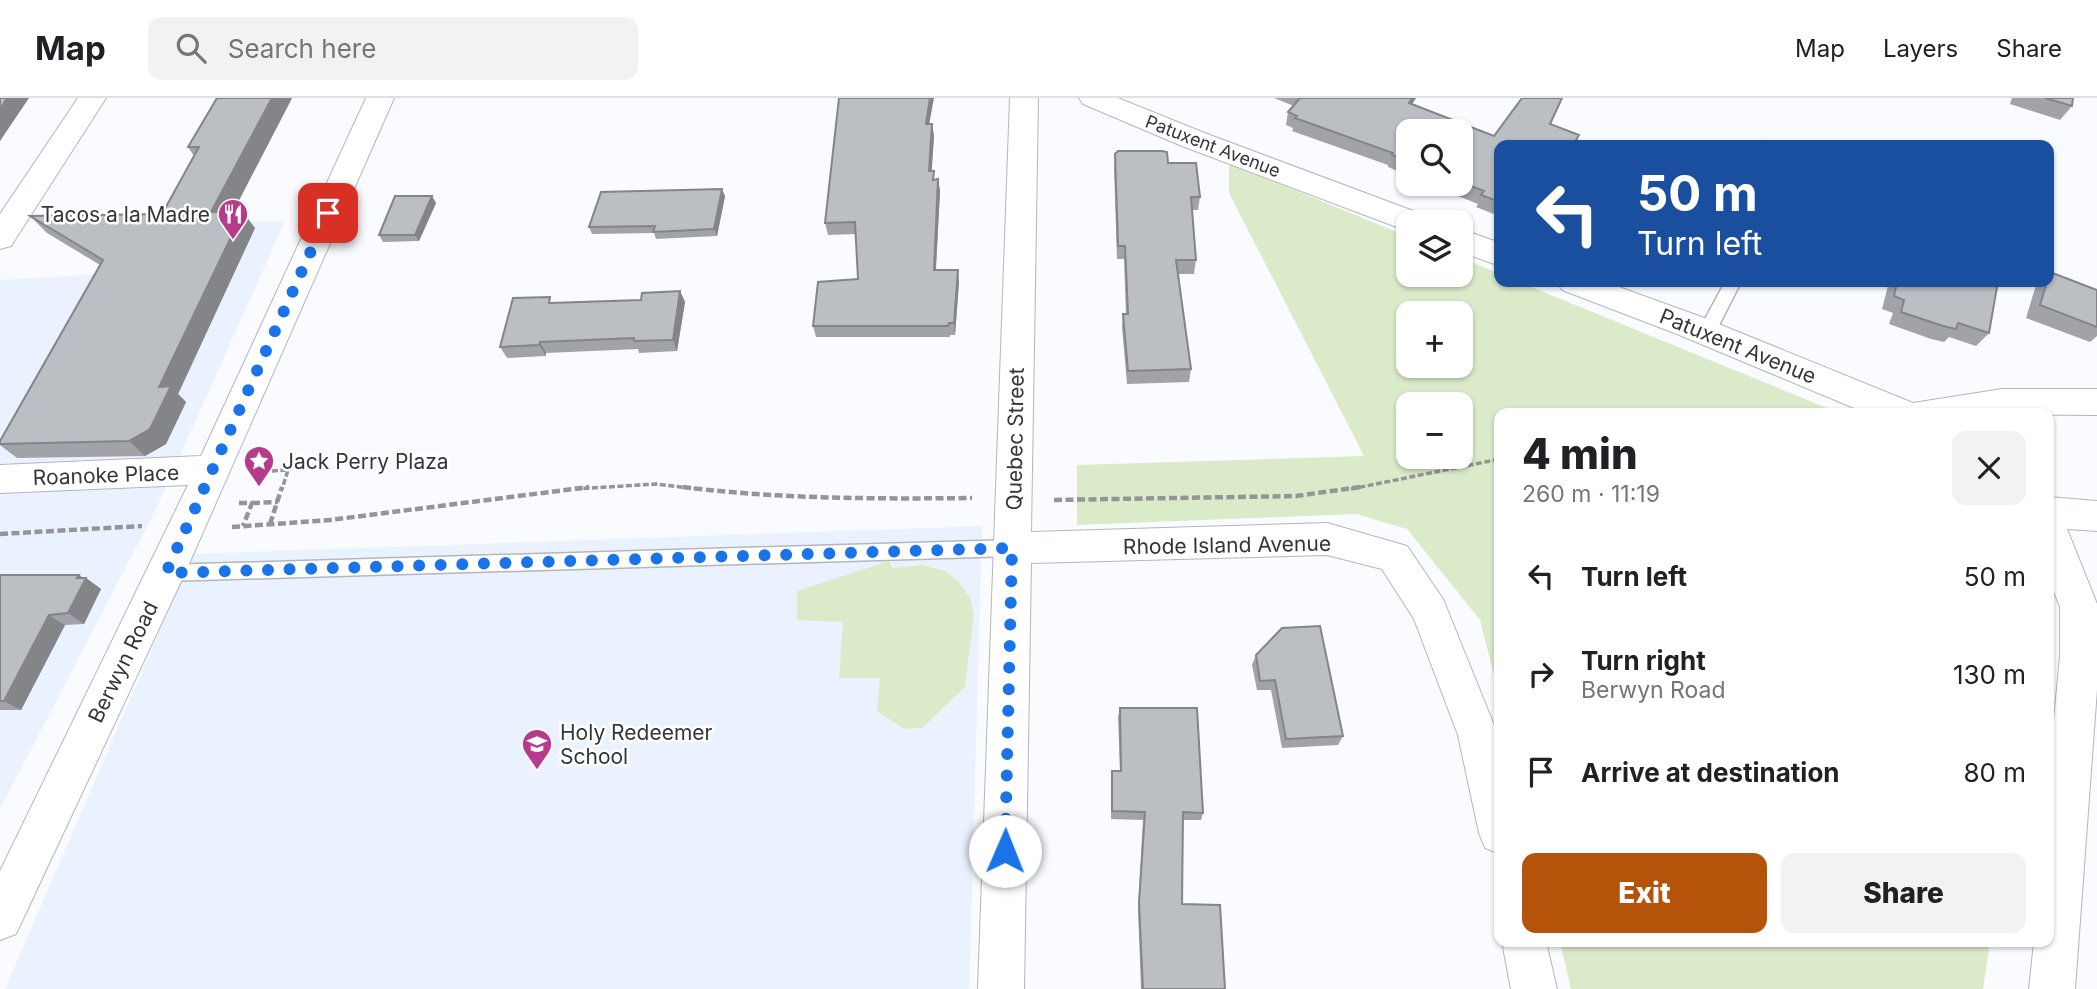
<!DOCTYPE html>
<html lang="en">
<head>
<meta charset="utf-8">
<style>
	body { margin:0; font-family:Inter,sans-serif; background:#f2f2f2; color:#202124; height:100vh; display:flex; flex-direction:column; font-size:26px; white-space:nowrap }
	* { box-sizing:border-box; margin:0 }
	p { font-size:23px; color:#757577 }
	.icon { flex:none; width:38px; height:38px; fill:none; stroke:currentColor; stroke-width:2; stroke-linecap:round; stroke-linejoin:round }
	.map { position:relative; flex:1; overflow:hidden }
	.sheet { position:absolute; left:1494px; top:310px; width:560px; height:539px; display:flex; flex-direction:column; background:#fff; border-radius:14px; box-shadow:0 2px 5px #0004 }
	.sheet>* { flex:none }
	.hud { position:absolute; left:1494px; top:42px; width:560px; height:147px; border-radius:14px; box-shadow:0 2px 5px #0004; background:#1a4fa0; color:#fff; overflow:hidden }
	.controls { position:absolute; left:1396px; top:21px; display:grid; gap:14px }
	.controls a { display:grid; place-items:center; width:77px; height:77px; border-radius:14px; background:#fff; box-shadow:0 2px 5px #0004; font-size:35px }
	.pin { position:absolute; display:grid; place-items:center; width:60px; height:60px; color:#fff; margin:-30px; border-radius:14px; box-shadow:0 4px 10px #0006 }
	.me { position:absolute; width:77px; margin:-38px; rotate:1deg; stroke-linejoin:round; filter:drop-shadow(0 0 5px #0008) }
	.turn { display:flex; align-items:center; gap:24px; height:147px; padding:0 28px; font-size:32px }
	.turn .icon { width:91px; height:91px; stroke-width:2.5 }
	.turn b { display:block; font-size:49px; line-height:60px }
	.round { display:grid; place-items:center; flex:none; width:74px; height:74px; border-radius:14px; background:#f2f2f2 }
	.headline { display:flex; align-items:center; justify-content:space-between; height:119px; padding:0 28px }
	h1 { font-size:42px; font-weight:800; line-height:52px }
	.primary-button { display:flex; gap:14px; margin-top:auto; padding:14px 28px }
	.primary-button a { flex:1; height:80px; border-radius:14px; background:#b45309; color:#fff; font-size:28px; font-weight:800; line-height:80px; text-align:center }
	.primary-button a+a { background:#f2f2f2; color:#202124 }
	ul { padding:0; list-style:none }
	li { display:flex; align-items:center; gap:21px; height:98px; padding:0 28px }
	li div { flex:1 }
	li b { display:block; font-size:26px }
	li em { font-style:normal }
	header { display:flex; align-items:center; gap:42px; box-sizing:border-box; height:98px; padding:0 35px; background:#fff; border-bottom:2px solid #e0e0e0 }
	header strong { font-size:33px }
	nav { display:flex; gap:38px; margin-inline-start:auto; font-size:24px }
	.search { width:490px; height:63px; background:#f2f2f2; display:flex; align-items:center; gap:18px; box-sizing:border-box; padding:0 24px; border-radius:14px; color:#757577; font-size:26px }
	.map>svg:first-child { display:block }
	.built { fill:#ebf2ff }
	.green { fill:#dbebca; fill-rule:evenodd }
	.lines { fill:none; stroke-linecap:round; stroke-linejoin:round }
	.lane-casing { stroke:#b3b6bb; stroke-width:3 }
	.street-casing { stroke:#b3b6bb; stroke-width:2 }
	.path-far1 { stroke:#939598; stroke-width:3.5; stroke-dasharray:6 2.5; stroke-linecap:butt }
	.path { stroke:#939598; stroke-width:4.5; stroke-dasharray:8 3.5; stroke-linecap:butt }
	.lane { fill:#fff; fill-rule:evenodd }
	.street { fill:#fff; fill-rule:evenodd }
	.wall { fill:#a1a3a8 }
	.shaded-wall { fill:#838588 }
	.building { fill:#bbbec3; stroke:#838588; stroke-width:2 }
	.route { stroke:#1a73e8; stroke-width:12; stroke-dasharray:0 21.6 }
	.labels { text-anchor:middle; dominant-baseline:central; stroke-width:5; stroke-linejoin:round; paint-order:stroke }
	.far-street-label { font-size:18px; fill:#343638; stroke:#fff }
	.poi-label { font-size:21px; fill:#343638; stroke:#fff; text-anchor:start }
	.street-label { font-size:21px; fill:#343638; stroke:#fff }
</style>
</head>
<body>
<header>
<strong>Map</strong>
<div class="search"><svg class="icon" aria-label="search" viewBox="0 0 24 24"><circle cx="10" cy="10" r="6"/><path d="M15 15l6 6"/></svg>Search here</div>
<nav><a>Map</a><a>Layers</a><a>Share</a></nav>
</header>
<div class="map">
<svg width="2097" height="891" viewBox="0 0 2097 891">
	<rect width="100%" height="100%" fill="#f9fbff"/>
	<path class="built" d="M285,123L155,413L0,711V182L103,176L133,126Z
		M982,428L969,891H5L193,456Z"/>
	<path class="green" d="M1229,65L1409,139V177H1461V160L1500,176V184H1519L1839,315H1500V601L1480,522L1407,431L1356,416L1077,427V367L1364,358L1229,95ZM1409,215H1461V268H1409ZM1409,306H1461V359H1409Z
		M889,463L892,470L922,467L945,473L958,483L970,500L974,516L965,589L922,630L904,631L877,613L880,580H839L843,524L797,522V493Z
		M1560,844H1990L1983,891H1571Z"/>
	<g class="lines">
		<g class="lane-casing">
			<path id="lane" d="M1725,184H1741L1713,239H1701L1698,234Z
				M1012,442L1019,444L1022,450L1019,456L1012,458L166,483L159,481L156,475L159,469L166,467Z"/>
		</g>
		<g class="street-casing">
			<path id="street" d="M78,0H106L11,148L0,151V116Z
				M366,0H394L185,475L16,836L0,842V773L188,387L0,395V367L201,358Z
				M1010,0H1038L1031,434L1327,425L1407,448L1443,501L1498,637L1500,756L1485,750L1479,735L1458,637L1414,521L1382,471L1327,457L1031,465L1024,891H978Z
				M1079,0H1118L1202,34L1424,117L1428,124H1409V133L1402,131L1182,48L1083,6Z
				M1461,131L1500,145V168L1461,154Z
				M1557,184H1605L1699,218L1913,305L2002,291H2097V317L1866,315L1677,236L1562,192Z
				M2049,399L2097,403V433L2067,431L2097,506V591L2075,891H2029L2034,844H2049V677L2060,557V509L2049,481Z
				M1502,844H1546L1557,891H1511Z"/>
		</g>
		<path class="path-far1" d="M255,374L288,372L282,391
			M575,391L656,386L698,391
			M1351,391L1500,361"/>
		<path class="path" d="M683,389C780,401 875,401 972,400
			M1054,402L1296,398L1360,389
			M239,405H252L243,428
			M252,405L278,404
			M270,426L282,389
			M232,429L330,422L589,389
			M0,436L142,428"/>
		<use href="#lane" class="lane"/>
		<use href="#street" class="street"/>
	</g>
	<path class="wall" d="M292,0L233,114L255,130L178,296L186,304L166,346L145,358L17,360L0,347V343L100,167L47,135L30,118L162,116L194,58L188,49Z
		M1274,0H1416L1412,6L1500,47V122L1498,121L1499,118L1476,109L1478,106L1428,86H1461V33H1409V78L1388,69V67L1292,33L1293,30L1286,27L1288,14L1294,8Z
		M2012,0H2073L2072,8L2060,22L2010,6Z
		M929,26H932L934,38L931,73L934,81H938L940,93L936,172L959,184L955,237H950V239H816L813,228L858,181L856,136L828,137L825,125Z
		M1115,56L1168,65L1200,99L1198,112H1192L1196,162L1194,176H1178L1191,271L1189,284L1127,286L1122,229L1123,216H1126L1124,161H1117L1114,69Z
		M725,98L717,138L656,141L654,135L592,136L589,129Z
		M436,105L419,143L383,144L379,137Z
		M1889,184H1983L1989,235L1976,248L1949,239L1944,244L1931,241L1889,226L1893,215L1882,211Z
		M2040,184H2049L2097,192V238L2090,244L2026,220L2036,187Z
		M680,193L685,204L677,253L639,255L638,251L546,255V258L507,260L500,249L553,205L641,202Z
		M0,477H79L83,480H86L101,491L84,526L65,527L21,612H0Z
		M1256,557L1343,638L1338,647L1282,650L1271,592H1257L1252,567Z
		M1120,610L1203,715L1201,722H1183L1182,806L1225,891H1141L1138,811L1143,722L1111,721V682L1112,673H1120L1118,619Z"/>
	<path class="shaded-wall" d="M7,0H29L0,43V11Z
		M272,0H292L224,131L211,114Z
		M930,0H934L927,38L926,26Z
		M1412,0H1416L1405,17L1409,5Z
		M932,26L934,38L931,85L929,73Z
		M938,81L940,93L935,184L934,172Z
		M722,91L725,98L717,138L714,131Z
		M432,98L436,105L419,143L415,137Z
		M243,114L255,130L178,296L186,304L166,346L145,358L129,343L159,289Z
		M958,172L959,184L955,237L954,225Z
		M680,193L685,204L677,253L673,242Z
		M540,244L546,255V258L539,247Z
		M79,477L85,482L86,480L101,491L84,526L68,515Z
		M49,517L65,527L21,612L4,603Z"/>
	<path class="building" d="M0,0H7L0,11Z
		M217,0H272L211,114H243L159,289L171,288L150,331L129,343L0,346V343L103,162L30,118L162,116L199,49H188Z
		M839,0H930L926,26H932L929,73H934L933,82L938,81L934,172H958L954,225H949L948,228H813L818,184L858,181L855,124L825,125Z
		M1300,0H1412L1409,5L1494,38L1522,0H1562L1550,26L1579,37L1576,42L1590,47H1500V104L1481,97L1484,93L1461,84V33H1409V63L1392,57L1393,55L1295,20L1297,18L1288,14Z
		M2045,0H2073L2072,8Z
		M1763,43L1778,47H1762Z
		M1118,53H1162L1167,54L1168,65H1196L1200,99H1191L1196,162H1176L1191,271L1128,273L1123,216H1128L1125,148H1118L1115,56Z
		M722,91L714,131L653,134L655,128L589,129L601,94Z
		M395,98H432L415,137H379Z
		M2050,174L2097,192V229L2040,207L2047,184H2049Z
		M1897,184H1983L1997,189L1989,235L1958,225L1956,231L1943,228L1901,214L1904,202L1894,198Z
		M680,193L673,242L634,243V240L540,244L539,247L500,249L513,200L550,199L549,205L641,202L642,195Z
		M0,477H79L77,480H86L68,515L49,517L4,603H0Z
		M1320,528L1343,638L1286,641L1275,582L1260,583L1256,557L1282,530Z
		M1120,610H1197L1203,715L1183,714L1182,806L1220,807L1225,891H1143L1139,805L1145,714L1112,713V673H1121Z"/>
	<g class="lines">
		<path class="route" d="M328,115L166,475L1012,450L1005,753"/>
	</g>
	<defs>
		<g id="restaurant-pin" transform="scale(1.575)"><path d="M0 17L-7.5 6A9.5 9.5 0 1 1 7.5 6Z" fill="#b63b8c" stroke="#fff"/><path d="M-5-6h1v4h1v-4h1v4h1v-4h1v5L-1.5 .5V6h-2V.5L-5-1ZM5-6V6H3V1.5H1.5Q1.5-4 5-6Z" fill="#fff"/></g>
		<g id="sight-pin" transform="scale(1.575)"><path d="M0 17L-7.5 6A9.5 9.5 0 1 1 7.5 6Z" fill="#b63b8c" stroke="#fff"/><path d="M0-6L1.8-2.2L6-1.7L2.9 1.2L3.7 5.4L0 3.3L-3.7 5.4L-2.9 1.2L-6-1.7L-1.8-2.2Z" fill="#fff"/></g>
		<g id="school-pin" transform="scale(1.575)"><path d="M0 17L-7.5 6A9.5 9.5 0 1 1 7.5 6Z" fill="#b63b8c" stroke="#fff"/><path d="M0-5L7-2L0 1L-7-2ZM-4 1L0 2.5L4 1V4Q0 6-4 4Z" fill="#fff"/></g>
	</defs>
	<g fill-rule="evenodd">
		<use href="#restaurant-pin" x="233" y="116"/>
		<use href="#sight-pin" x="259" y="363"/>
		<use href="#school-pin" x="537" y="646"/>
	</g>
	<g class="labels">
		<g class="far-street-label">
			<text transform="translate(1213 48) rotate(21)">Patuxent Avenue</text>
		</g>
		<g class="poi-label">
			<text x="210" y="116" text-anchor="end">Tacos a la Madre</text>
			<text x="282" y="363">Jack Perry Plaza</text>
			<text x="560" y="634">Holy Redeemer<tspan x="560" dy="24">School</tspan></text>
		</g>
		<g class="street-label">
			<text transform="translate(1738 248) rotate(22)">Patuxent Avenue</text>
			<text transform="translate(1015 341) rotate(-89)">Quebec Street</text>
			<text transform="translate(106 377) rotate(-2)">Roanoke Place</text>
			<text transform="translate(1227 447) rotate(-1)">Rhode Island Avenue</text>
			<text transform="translate(123 564) rotate(-64)">Berwyn Road</text>
		</g>
	</g>
</svg>
<div class="controls">
<a><svg class="icon" aria-label="search" viewBox="0 0 24 24"><circle cx="10" cy="10" r="6"/><path d="M15 15l6 6"/></svg></a>
<a><svg class="icon" aria-label="layers" viewBox="0 0 24 24"><path d="M12 4l9 5-9 5-9-5zM3 14l9 5 9-5"/></svg></a>
<a>+</a>
<a>−</a>
</div>
<div class="pin" style="left:328px;top:115px;background:#d93025"><svg class="icon" aria-label="arrive" viewBox="0 0 24 24"><path d="M6 21V4h12l-3 4 3 4H6"/></svg></div>
<svg class="me" style="left:1005px;top:753px" viewBox="-20 -20 40 40"><circle r="19" fill="#fff"/><path d="M0-13L10 11 0 6-10 11z" fill="#1a73e8"/></svg>
<div class="hud">
<div class="turn"><svg class="icon" aria-label="left" viewBox="0 0 24 24"><path d="M17 20v-9H6M10 6l-5 5 5 5"/></svg><div><b>50 m</b>Turn left</div></div>
</div>
<section class="sheet">
<div class="headline"><div><h1>4 min</h1><p>260 m · 11:19</p></div><a class="round"><svg class="icon" aria-label="close" viewBox="0 0 24 24"><path d="M6 6l12 12M18 6L6 18"/></svg></a></div>
<ul>
<li><svg class="icon" aria-label="left" viewBox="0 0 24 24"><path d="M17 20v-9H6M10 6l-5 5 5 5"/></svg><div><b>Turn left</b></div><em>50 m</em></li>
<li><svg class="icon" aria-label="right" viewBox="0 0 24 24"><path d="M7 20v-9h11M14 6l5 5-5 5"/></svg><div><b>Turn right</b><p>Berwyn Road</p></div><em>130 m</em></li>
<li><svg class="icon" aria-label="arrive" viewBox="0 0 24 24"><path d="M6 21V4h12l-3 4 3 4H6"/></svg><div><b>Arrive at destination</b></div><em>80 m</em></li>
</ul>
<div class="primary-button"><a>Exit</a><a>Share</a></div>
</section>
</div>
</body>
</html>
